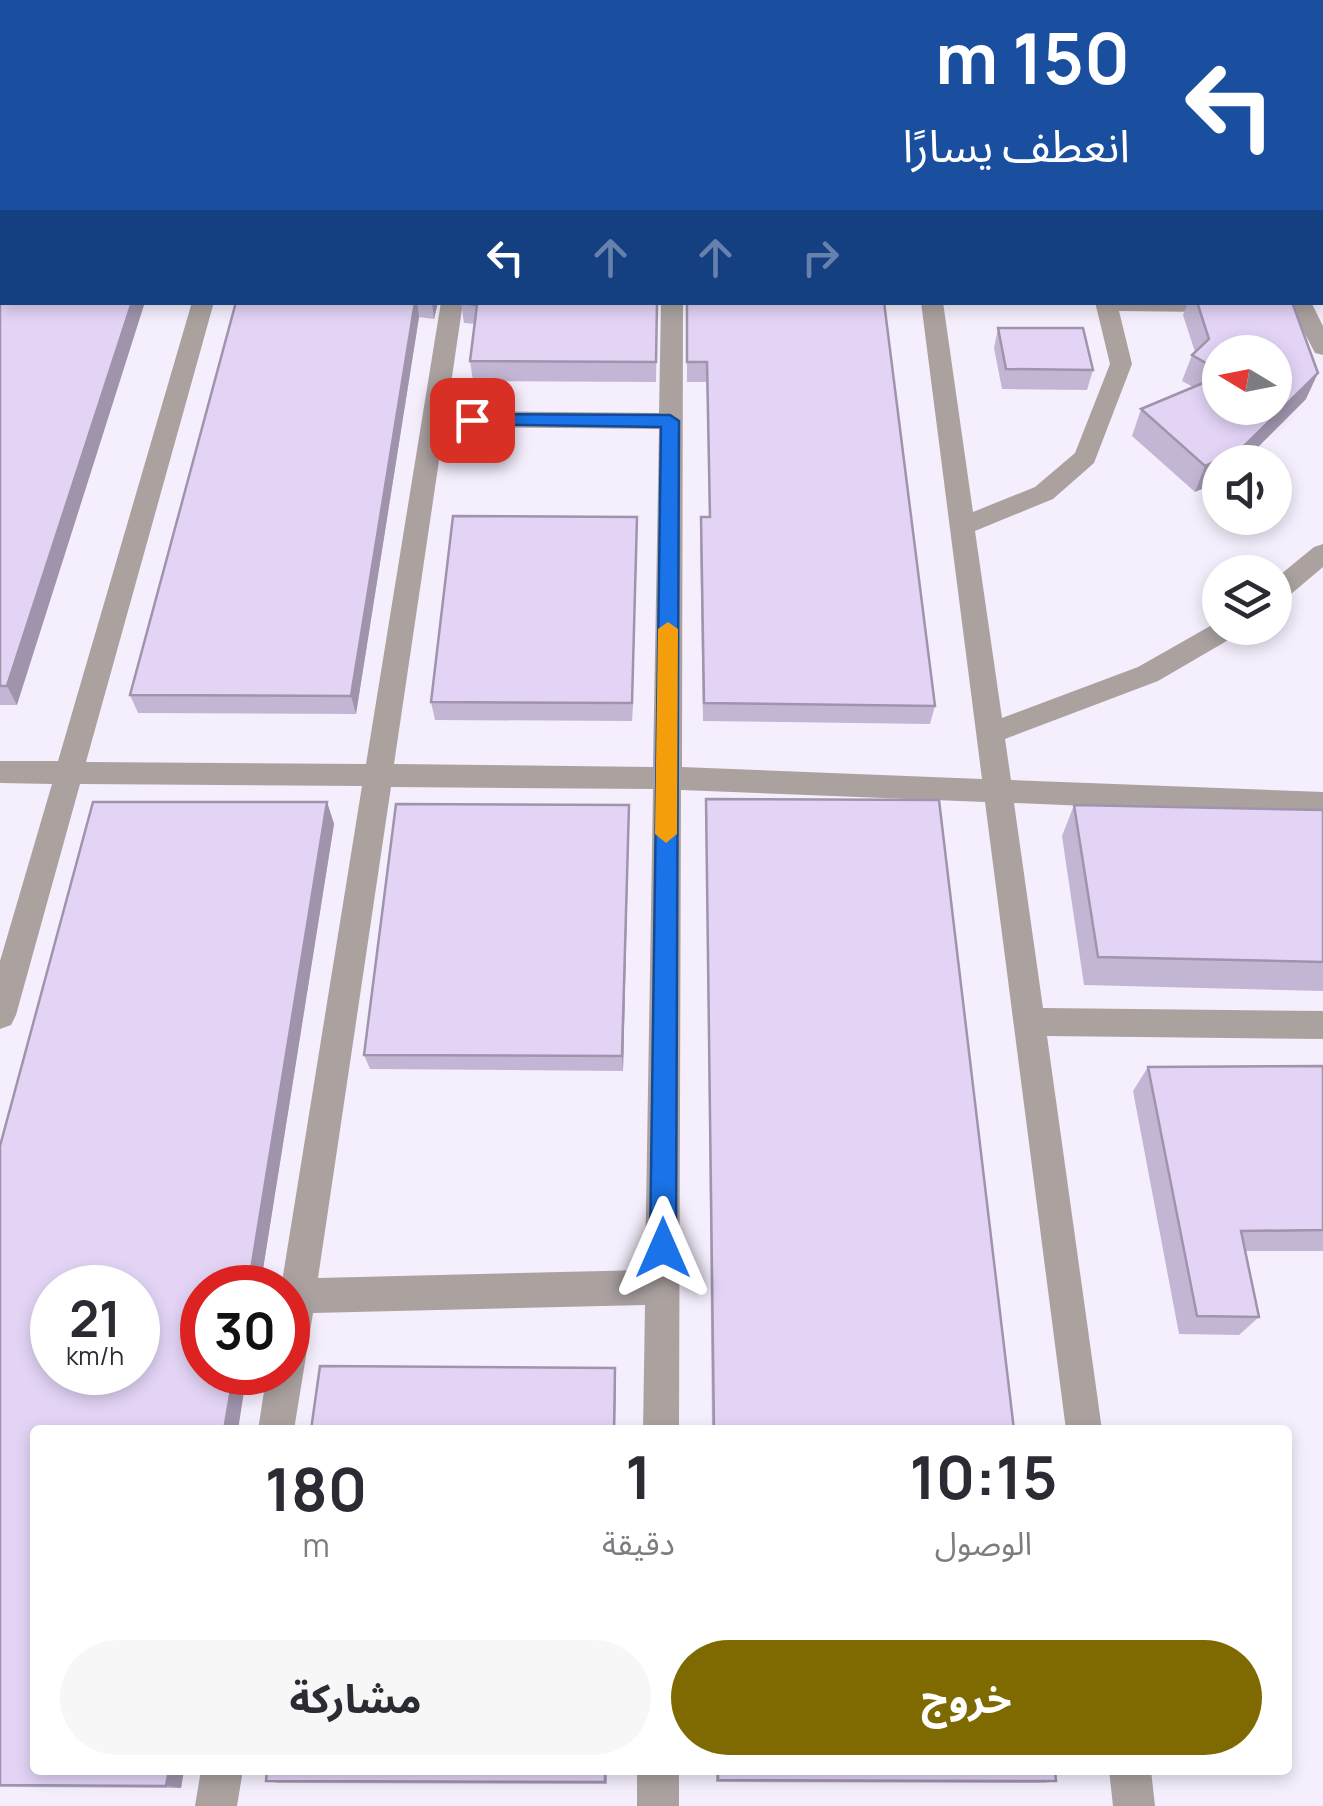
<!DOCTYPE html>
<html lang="ar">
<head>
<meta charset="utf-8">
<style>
	body { margin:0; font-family:Manrope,"Noto Sans Arabic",sans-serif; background:#f7f7f7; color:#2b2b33; direction:rtl; height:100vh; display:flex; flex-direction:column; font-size:38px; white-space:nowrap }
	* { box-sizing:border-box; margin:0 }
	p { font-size:32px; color:#7c7c81 }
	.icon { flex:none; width:55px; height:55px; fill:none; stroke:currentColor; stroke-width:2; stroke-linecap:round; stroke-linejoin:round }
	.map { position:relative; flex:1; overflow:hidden; direction:ltr }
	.panel { position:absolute; left:30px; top:1425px; width:1262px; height:350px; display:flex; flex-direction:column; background:#fff; border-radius:10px; box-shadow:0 5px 15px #0003; direction:rtl }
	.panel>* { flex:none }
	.guide { position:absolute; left:0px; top:0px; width:1325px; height:305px; box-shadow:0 5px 15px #0003; direction:rtl; background:#1a4fa0; color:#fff; overflow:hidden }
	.needle { width:65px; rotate:280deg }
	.buttons { position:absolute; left:1202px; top:335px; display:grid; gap:20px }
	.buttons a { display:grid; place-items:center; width:90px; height:90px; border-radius:50%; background:#fff; box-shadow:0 5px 15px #0003; font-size:50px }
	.speed { position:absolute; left:30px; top:1265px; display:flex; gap:20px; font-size:50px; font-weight:700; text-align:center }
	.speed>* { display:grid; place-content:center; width:130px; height:130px; border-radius:50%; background:#fff; box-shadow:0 5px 15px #0003; line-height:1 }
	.speed small { font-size:25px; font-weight:400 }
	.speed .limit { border:15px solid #d22; background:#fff; color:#111 }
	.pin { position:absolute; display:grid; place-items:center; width:85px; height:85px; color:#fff; margin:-42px; border-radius:20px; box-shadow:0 5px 15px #0006 }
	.me { position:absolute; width:110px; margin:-55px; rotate:0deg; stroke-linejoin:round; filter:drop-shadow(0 0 8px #0008) }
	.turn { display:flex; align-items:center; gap:35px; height:210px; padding:0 30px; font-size:45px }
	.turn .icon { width:130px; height:130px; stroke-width:2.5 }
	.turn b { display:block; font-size:70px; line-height:85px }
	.lanes { display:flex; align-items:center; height:95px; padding:0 30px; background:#0003; justify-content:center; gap:50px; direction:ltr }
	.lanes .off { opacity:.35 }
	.eta { display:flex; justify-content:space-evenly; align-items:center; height:170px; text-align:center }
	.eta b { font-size:60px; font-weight:700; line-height:70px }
	.action { display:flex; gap:20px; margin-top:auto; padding:20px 30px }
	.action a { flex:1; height:115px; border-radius:60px; background:#7f6a02; color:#fff; font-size:40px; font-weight:700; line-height:115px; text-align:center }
	.action a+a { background:#f7f7f7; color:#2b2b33 }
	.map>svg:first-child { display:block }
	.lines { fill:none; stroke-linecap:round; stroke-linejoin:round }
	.minor { fill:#aba2a0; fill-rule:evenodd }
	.wall { fill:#c3b6d4; fill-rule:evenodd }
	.shaded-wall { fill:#9f94ac }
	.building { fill:#e3d4f6; stroke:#9f94ac; stroke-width:2.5; fill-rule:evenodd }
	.route { fill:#1a73e8; stroke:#114b97; stroke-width:2.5 }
	.slow { fill:#f59e0b }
</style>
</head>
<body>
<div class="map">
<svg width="1323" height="1806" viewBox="0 0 1323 1806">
	<rect width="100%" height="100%" fill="#f5effd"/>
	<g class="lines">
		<path class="minor" d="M662,0H680V2H662Z
			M879,0H897V2H879Z
			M1322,212H1323V224H1322Z
			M192,302H214L86,762L366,764L441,302H463L447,411L659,413L661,302H683L682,767L982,779L921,302H943L973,512L1035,487L1075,453L1110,364L1095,302H1311L1323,326V355L1315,353L1294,313L1119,311L1132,364L1094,463L1053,499L975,531L1002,718L1138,667L1219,621L1220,628H1241L1237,635L1158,681L1005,739L1011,780L1323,792V816L1014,803L1043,1008L1323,1011V1039L1047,1036L1102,1430H1066L985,802L681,790L679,1430H643L645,1305L313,1313L294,1430H258L267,1372H288V1288H281L362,786L80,784L16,1015L11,1025L0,1029V961L52,784L0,783V761H58ZM444,427L659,429L653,767L394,764ZM391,787L653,789L645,1270L318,1278Z
			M1323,544V567L1284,600L1275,602V579L1314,547Z
			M201,1770H243L237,1806H195Z
			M637,1770H679V1806H637Z
			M1109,1770H1151L1155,1806H1113Z"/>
	</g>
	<path class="wall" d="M1279,0H1323V54L1322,2H1280Z
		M0,60L17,705H0Z
		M236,302H438L434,319L419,317L356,714L138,713L130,695Z
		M461,302H657L656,382L473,381L470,361L475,324L464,323Z
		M687,302L935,706L930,724L703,721L700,537L701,517H709L707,382H687Z
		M1188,302H1292L1306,399L1243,462H1220L1195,492L1132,436L1141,409L1193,387L1182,381L1192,355L1195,352L1183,315ZM1220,352L1275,408H1220Z
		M998,328L1093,370L1087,390L1002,389L994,348Z
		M637,536L632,721L435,720L431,702Z
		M706,799L1014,1430H712Z
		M327,802L334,824L260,1288H202L184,1770L181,1788L0,1787V1146Z
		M629,805L623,1071L370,1069L364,1055Z
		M1074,805L1323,810V991L1084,985L1062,836Z
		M1323,1066V1251H1245L1259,1317L1239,1335L1179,1334L1133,1091L1148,1067Z
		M267,1770H607V1784L279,1783L266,1781Z
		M716,1770H1055L1056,1781L1044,1783L716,1782Z"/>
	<path class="shaded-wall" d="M132,302H145L17,705L7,686Z
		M415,302H417L419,317L356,714L351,696Z
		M432,302H438L434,319Z
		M1318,373L1306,399L1243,462H1220V481L1195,492L1205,466Z
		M637,517V536L632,721V703Z
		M327,802L334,824L260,1288H248Z
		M629,805V822L623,1071L622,1056Z
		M615,1368L616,1383L615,1430H614Z
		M234,1372H247L238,1430H224Z
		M169,1770H184L181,1788L166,1786Z"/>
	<path class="building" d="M101,0H249L248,2H100Z
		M317,0H465V2H316Z
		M708,0H855L856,2H708Z
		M1294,0H1323V36L1322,2H1295Z
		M0,60H2V302H132L7,686H0Z
		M236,302H415L351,696L130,695Z
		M657,302L656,362L470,361L477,305L461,303Z
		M687,302H884L935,706L704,703L701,517H710L707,362H687Z
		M1197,302H1292L1318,373L1240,450L1205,466L1141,409L1220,376V408H1275V352H1220V371L1192,355L1209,339Z
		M998,328H1083L1093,370L1006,369Z
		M453,516L637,517L632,703L431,702Z
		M706,799L939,800L1014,1430H714Z
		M93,802H327L248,1288H202V1372H234L224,1430H35V1770H169L166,1786L0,1785V1146ZM52,1288H138V1372H52Z
		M396,804L629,805L622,1056L364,1055Z
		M1074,805L1323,810V962L1098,957Z
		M1323,1066V1230L1241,1231L1259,1317L1197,1316L1148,1067Z
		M320,1366L615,1368L614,1430H311Z
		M267,1770H605V1782L266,1781Z
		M718,1770H1055L1056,1781L718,1780Z"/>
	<path class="route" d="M472,414L670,415L679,421L676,1248L672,1256L663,1260L654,1256L650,1248L661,427L466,424V415Z"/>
	<path class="slow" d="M668,622L678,629L677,834L666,843L655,834L658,629Z"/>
</svg>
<div class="buttons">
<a><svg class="needle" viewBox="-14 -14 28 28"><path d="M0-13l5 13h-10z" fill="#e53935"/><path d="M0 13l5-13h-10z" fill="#7c7c81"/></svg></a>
<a><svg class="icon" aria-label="sound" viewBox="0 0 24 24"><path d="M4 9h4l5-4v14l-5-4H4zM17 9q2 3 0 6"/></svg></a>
<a><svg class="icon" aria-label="layers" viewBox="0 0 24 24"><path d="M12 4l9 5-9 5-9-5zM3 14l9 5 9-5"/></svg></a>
</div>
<div class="speed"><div>21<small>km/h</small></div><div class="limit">30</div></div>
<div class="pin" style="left:472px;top:420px;background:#d93025"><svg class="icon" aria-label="arrive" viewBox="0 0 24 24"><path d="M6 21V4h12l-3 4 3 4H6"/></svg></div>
<svg class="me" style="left:663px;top:1248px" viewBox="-20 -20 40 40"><path d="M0-17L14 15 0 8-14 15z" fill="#1a73e8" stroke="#fff" stroke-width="4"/></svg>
<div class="guide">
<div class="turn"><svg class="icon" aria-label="left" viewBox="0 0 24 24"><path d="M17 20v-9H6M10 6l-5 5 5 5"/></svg><div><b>150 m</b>انعطف يسارًا</div></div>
<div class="lanes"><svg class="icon" aria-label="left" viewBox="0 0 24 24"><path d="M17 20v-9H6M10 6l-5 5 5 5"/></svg><svg class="icon off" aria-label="ahead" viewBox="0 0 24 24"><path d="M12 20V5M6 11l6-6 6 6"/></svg><svg class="icon off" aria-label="ahead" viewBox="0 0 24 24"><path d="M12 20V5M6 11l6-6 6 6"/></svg><svg class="icon off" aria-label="right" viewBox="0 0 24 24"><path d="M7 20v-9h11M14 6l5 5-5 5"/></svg></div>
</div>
<section class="panel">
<div class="eta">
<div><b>10:15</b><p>الوصول</p></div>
<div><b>1</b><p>دقيقة</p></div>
<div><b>180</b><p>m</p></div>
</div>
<div class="action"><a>خروج</a><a>مشاركة</a></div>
</section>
</div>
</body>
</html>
